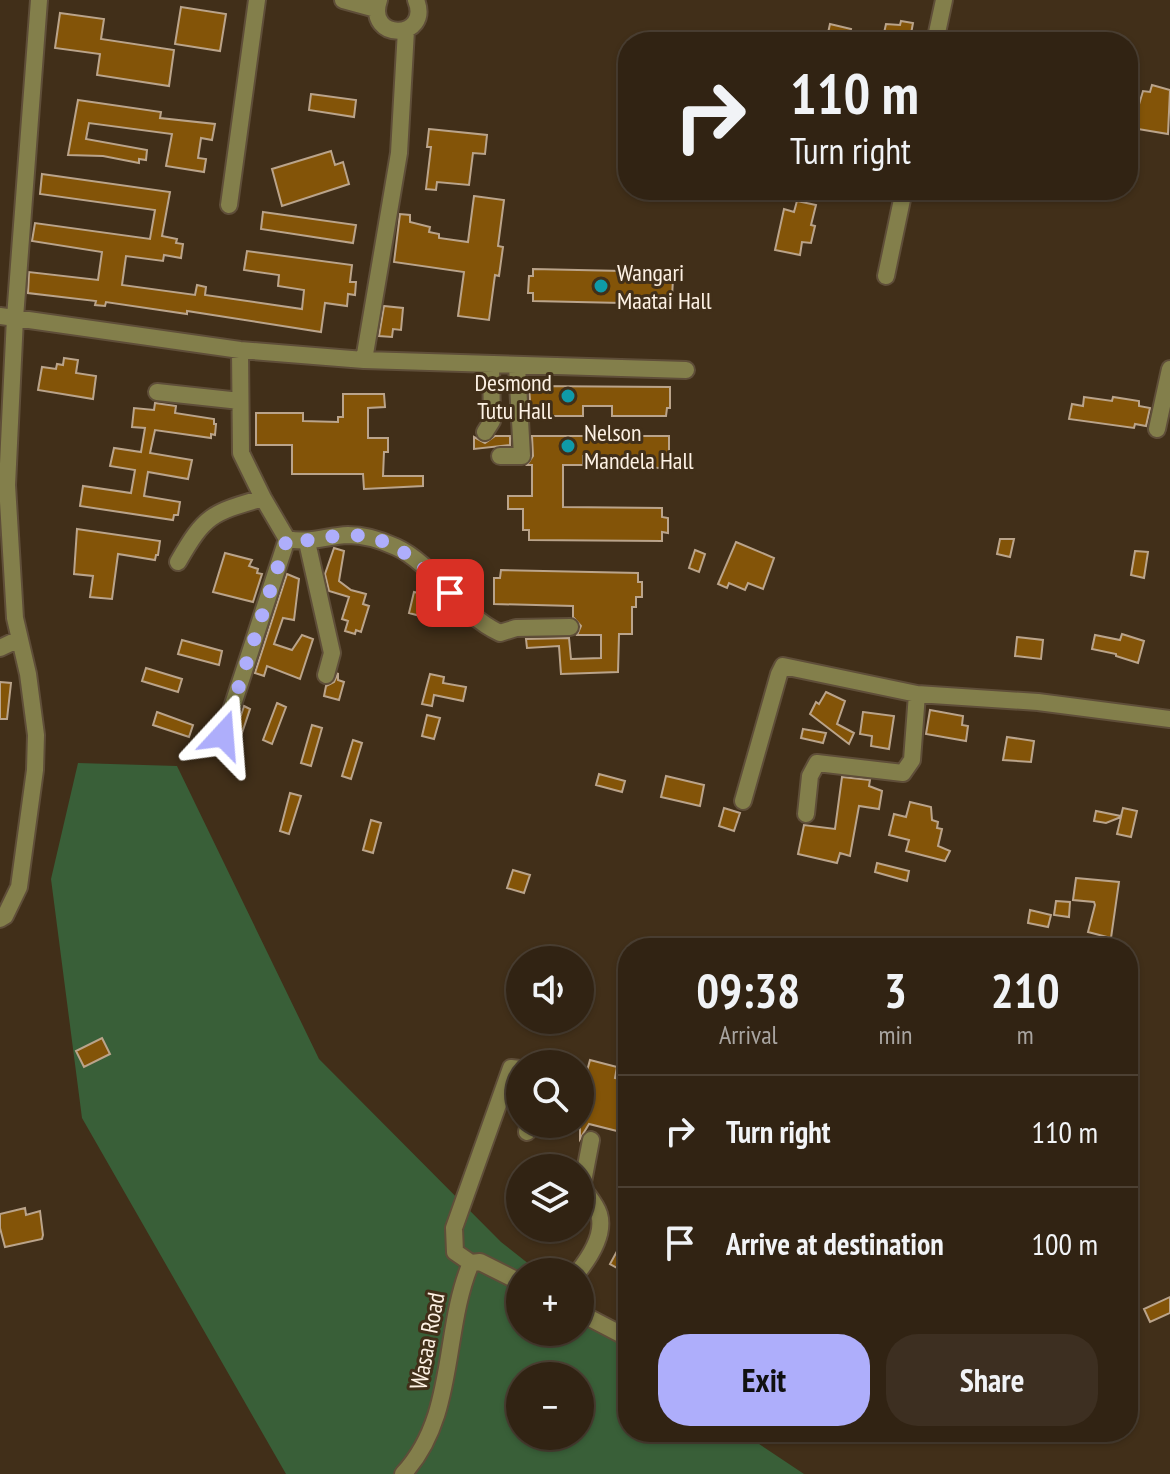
<!DOCTYPE html>
<html lang="en">
<head>
<meta charset="utf-8">
<style>
	body { margin:0; font-family:"PT Sans Narrow",sans-serif; background:#3d2f21; color:#f1f3f6; height:100vh; display:flex; flex-direction:column; font-size:30px; white-space:nowrap }
	* { box-sizing:border-box; margin:0 }
	p { font-size:26px; color:#a8a4a0 }
	.icon { flex:none; width:44px; height:44px; fill:none; stroke:currentColor; stroke-width:2; stroke-linecap:round; stroke-linejoin:round }
	.map { position:relative; flex:1; overflow:hidden }
	.details { position:absolute; left:618px; top:938px; width:520px; height:504px; display:flex; flex-direction:column; background:#312313; border-radius:32px; box-shadow:0 2px 6px #0004,0 0 0 2px #4c4033 }
	.details>* { flex:none }
	.top-card { position:absolute; left:618px; top:32px; width:520px; height:168px; border-radius:32px; box-shadow:0 2px 6px #0004,0 0 0 2px #4c4033; background:#312313; color:#f1f3f6; overflow:hidden }
	.buttons { position:absolute; left:506px; top:946px; display:grid; gap:16px }
	.buttons a { display:grid; place-items:center; width:88px; height:88px; border-radius:50%; background:#312313; box-shadow:0 2px 6px #0004,0 0 0 2px #4c4033; font-size:40px }
	.pin { position:absolute; display:grid; place-items:center; width:68px; height:68px; color:#fff; margin:-34px; border-radius:16px; box-shadow:0 4px 12px #0006 }
	.me { position:absolute; width:88px; margin:-44px; rotate:19deg; stroke-linejoin:round; filter:drop-shadow(0 0 6px #0008) }
	.turn { display:flex; align-items:center; gap:28px; height:168px; padding:0 40px; font-size:36px }
	.turn .icon { width:104px; height:104px; stroke-width:2.5 }
	.turn b { display:block; font-size:56px; line-height:68px }
	.eta { display:flex; justify-content:space-evenly; align-items:center; height:136px; text-align:center }
	.eta b { font-size:48px; font-weight:700; line-height:56px }
	.cta { display:flex; gap:16px; margin-top:auto; padding:16px 40px }
	.cta a { flex:1; height:92px; border-radius:32px; background:#aeaefb; color:#111; font-size:32px; font-weight:700; line-height:92px; text-align:center }
	.cta a+a { background:#3d2f21; color:#f1f3f6 }
	ul { padding:0; list-style:none }
	li { display:flex; align-items:center; gap:24px; height:112px; padding:0 40px; border-top:2px solid #4c4033 }
	li div { flex:1 }
	li b { display:block; font-size:30px }
	li em { font-style:normal }
	.map>svg:first-child { display:block }
	.green { fill:#395f38; fill-rule:evenodd }
	.building { fill:#835408; stroke:#baa48b; stroke-width:2 }
	.lines { fill:none; stroke-linecap:round; stroke-linejoin:round }
	.minor-casing { stroke:#5f4e39; stroke-width:20 }
	.minor { stroke:#837f4b; stroke-width:16 }
	.route { stroke:#aeaefb; stroke-width:14; stroke-dasharray:0 25.2 }
	.culture-dot { fill:#0f9aa8; stroke:#412f19; stroke-width:3 }
	.labels { text-anchor:middle; dominant-baseline:central; stroke-width:6; stroke-linejoin:round; paint-order:stroke }
	.poi-label { font-size:24px; fill:#fdf1e4; stroke:#412f19; text-anchor:start }
	.street-label { font-size:24px; fill:#fdf1e4; stroke:#412f19 }
</style>
</head>
<body>
<div class="map">
<svg width="1170" height="1474" viewBox="0 0 1170 1474">
	<rect width="100%" height="100%" fill="#412f19"/>
	<path class="green" d="M78,763L177,766L319,1059L501,1242L539,1272H520V1332H580V1304L628,1342V1432H741L804,1474H286L82,1118L51,879ZM520,1376H580V1436H520Z"/>
	<path class="building" d="M181,7L226,14L220,51L175,44Z
		M60,13L104,19L101,39L174,50L169,86L97,75L100,54L55,48Z
		M901,21L913,23L910,39L895,35L894,42H882L886,24L900,25Z
		M830,24L851,29L848,42H826Z
		M1152,85L1170,90L1168,134L1132,128L1143,91L1150,92Z
		M311,94L356,100L354,117L309,110Z
		M78,100L161,112L160,118L215,124L212,140L201,138L198,158L206,159L204,172L166,166L172,134L89,123L86,139L147,150L146,160L139,159V163L103,156L68,155Z
		M429,129L487,135L485,154L473,153L469,185L437,182L436,190L426,189L431,147H427Z
		M331,151L335,165L343,162L349,184L282,206L272,169Z
		M42,174L170,192L162,236L177,239L176,243L183,244L181,258L164,255L163,261L126,256L122,285L195,295L197,285L206,287L205,295L302,309L304,290L278,286L279,275L244,270L247,251L352,265L350,282H356L355,295L348,294L347,306L325,303L321,332L187,311V314L106,302L105,306L95,305L96,301L28,293L29,272L98,280L102,252L32,241L35,223L150,239L155,210L40,194Z
		M474,196L504,200L498,246L503,247L499,276L495,275L489,320L458,316L464,272L394,262L400,214L410,215V222L430,227L429,232L439,234V238L468,242Z
		M797,201L816,205L811,225L815,226L811,243L802,242L800,255L775,250L784,209L794,212Z
		M263,212L356,225L353,243L261,229Z
		M533,269L668,272V279H673L672,297L668,296L667,304L533,301V293H528L529,276H533Z
		M384,306L403,308L401,330L393,329L392,337L379,336Z
		M64,358L78,360L76,373L96,376L93,399L38,390L42,367L56,369L57,364L63,365Z
		M529,386L670,387V408H667L666,416H612V406H583V416H531Z
		M343,394H384L385,407L368,408V438H388V452H384L383,476H423V486L364,489L363,474H292V445H256V413H303V421L338,422V417H343Z
		M1084,397L1112,401L1113,397L1139,401V406L1150,408L1146,426L1135,424L1134,428L1069,419L1072,404L1083,406Z
		M155,403L176,406L175,413L214,419V424H216L215,435L211,434V438L155,430L150,453L192,460L188,479L148,472L144,496L180,502L178,515H174L173,520L80,506L83,486L131,493L135,470L110,466L114,448L141,452L145,428L132,427L134,408L154,410Z
		M495,436H510V445L474,449V437L485,443Z
		M532,436H669V460L666,459V468L611,467V456H583V465H563V507L662,508V517L668,518V533L662,532V541L529,540V530H523V509H508V496H532V465H527L533,456Z
		M77,529L160,541L158,555H156L155,560L118,554L112,599L90,597L93,576L74,574Z
		M1000,539H1014L1010,557L997,554Z
		M736,542L774,558L763,589L748,583L745,590L729,583L727,588L718,584Z
		M334,548L344,551L339,581L351,590L366,594L363,604L369,606L361,632L356,630L355,634L345,631L348,621L342,619L349,597L329,591L325,574Z
		M695,550L705,554L699,572L689,568Z
		M1135,551L1148,552L1144,578L1131,575Z
		M225,553L252,560L249,566L258,569L257,573L262,574L253,602L213,592Z
		M501,570L638,573V582H642V597H636V607H632V634H619L618,672L561,674L559,646L527,648L526,639L569,638L571,659L601,658V635H577L581,626L573,617V606L494,604V578H500Z
		M287,574L299,579L294,620L283,618L274,644L292,650L302,635L313,639L300,679L267,666L264,676L255,673Z
		M414,592L440,598L453,612L450,624L409,613Z
		M1122,634L1144,641L1138,663L1116,656V654L1092,649L1095,635L1120,640Z
		M1017,637L1043,640L1041,659L1015,656Z
		M182,640L222,651L219,665L178,654Z
		M146,668L182,679L178,692L142,681Z
		M338,673V680L344,682L339,700L324,696L326,686L334,682Z
		M430,674L444,677L443,683L466,687L463,701L434,695L432,706L422,704Z
		M0,682L11,683L7,719H0Z
		M826,692L845,701L837,724L854,733L849,744L810,714L816,702L819,704Z
		M277,703L286,707L272,744L263,740Z
		M244,706L250,709L240,739L234,737Z
		M930,710L963,716L962,725L968,726L966,741L926,734Z
		M157,712L193,725L189,737L153,725Z
		M863,712L894,716L889,749L871,746L872,736L860,734Z
		M427,715L440,718L434,739L422,736Z
		M312,725L322,728L311,766L301,763Z
		M803,729L826,733L823,743L801,738Z
		M1007,737L1034,741L1031,762L1003,760Z
		M353,740L362,743L351,779L342,776Z
		M599,774L625,781L622,792L596,785Z
		M666,776L704,785L700,806L661,797Z
		M842,777L870,780L869,786L882,791L879,809L859,806L850,856L840,853L837,863L798,854L804,825L835,829Z
		M290,793L301,796L289,834L280,831Z
		M910,802L931,807L932,820L938,822L937,828L942,829L938,846L950,851L945,861L906,851L909,840L889,835L894,814L906,817Z
		M724,808L740,813L734,831L719,826Z
		M1123,808L1137,811L1131,837L1117,834L1121,817L1106,823L1094,821L1096,811L1121,816Z
		M371,820L381,823L373,853L363,850Z
		M877,863L909,871L907,881L875,872Z
		M513,870L530,875L524,893L507,888Z
		M1076,878L1119,882L1111,938L1088,932L1095,905L1094,902L1073,900Z
		M1056,901L1070,902L1069,917L1054,915Z
		M1030,910L1051,915L1048,927L1028,923Z
		M102,1038L110,1054L84,1067L76,1051Z
		M590,1060L617,1067L615,1078L628,1081V1105L623,1104L617,1131L589,1124L580,1139V1069L587,1071Z
		M25,1208L26,1215L40,1211L43,1235L42,1239L5,1247L0,1228V1214Z
		M628,1231V1274L610,1264Z
		M1170,1297V1313L1150,1322L1144,1309Z"/>
	<g class="lines">
		<g class="minor-casing">
			<path id="minor" d="M343,0L376,9
				M379,0C365,42 432,40 416,0
				M935,42L944,0
				M229,205L257,0
				M886,276L904,190
				M0,316L240,350L364,360L686,370
				M364,360L399,153L406,30
				M157,392L240,401
				M1157,429L1170,369
				M485,432L492,421L491,365
				M500,456H522L517,366
				M287,539C309,544 326,536 348,535C364,535 381,540 396,547C434,564 459,615 500,633L516,628L570,627
				M307,542L332,653L326,675
				M178,562C205,515 211,513 263,498
				M0,648L19,639
				M223,735L287,539L263,498L241,453L240,350
				M743,801L779,674L783,666L917,694L1038,702L1170,719
				M806,814L810,776L817,763L903,773L912,760L917,694
				M0,919L5,916L19,887L35,770L36,735L28,674L15,618L7,485L15,318L39,0
				M527,1132L529,1124
				M471,1263L455,1252L454,1228L511,1068L520,1069
				M578,1272C590,1257 605,1234 599,1214C596,1204 587,1195 582,1187L591,1140
				M580,1313L628,1338
				M403,1474C457,1416 442,1331 471,1263L480,1262L520,1282"/>
		</g>
		<use href="#minor" class="minor"/>
	</g>
	<g class="lines">
		<path class="route" d="M223,735L287,539C309,544 327,535 349,535C395,535 419,565 450,593"/>
	</g>
	<g class="culture-dot">
		<circle cx="601" cy="286" r="8"/>
		<circle cx="568" cy="396" r="8"/>
		<circle cx="568" cy="446" r="8"/>
	</g>
	<g class="labels">
		<g class="poi-label">
			<text x="617" y="272">Wangari<tspan x="617" dy="28">Maatai Hall</tspan></text>
			<text x="552" y="382" text-anchor="end">Desmond<tspan x="552" dy="28">Tutu Hall</tspan></text>
			<text x="584" y="432">Nelson<tspan x="584" dy="28">Mandela Hall</tspan></text>
		</g>
		<g class="street-label">
			<text transform="translate(427 1341) rotate(-79)">Wasaa Road</text>
		</g>
	</g>
</svg>
<div class="buttons">
<a><svg class="icon" aria-label="sound" viewBox="0 0 24 24"><path d="M4 9h4l5-4v14l-5-4H4zM17 9q2 3 0 6"/></svg></a>
<a><svg class="icon" aria-label="search" viewBox="0 0 24 24"><circle cx="10" cy="10" r="6"/><path d="M15 15l6 6"/></svg></a>
<a><svg class="icon" aria-label="layers" viewBox="0 0 24 24"><path d="M12 4l9 5-9 5-9-5zM3 14l9 5 9-5"/></svg></a>
<a>+</a>
<a>−</a>
</div>
<div class="pin" style="left:450px;top:593px;background:#d93025"><svg class="icon" aria-label="arrive" viewBox="0 0 24 24"><path d="M6 21V4h12l-3 4 3 4H6"/></svg></div>
<svg class="me" style="left:223px;top:735px" viewBox="-20 -20 40 40"><path d="M0-17L14 15 0 8-14 15z" fill="#aeaefb" stroke="#fff" stroke-width="4"/></svg>
<div class="top-card">
<div class="turn"><svg class="icon" aria-label="right" viewBox="0 0 24 24"><path d="M7 20v-9h11M14 6l5 5-5 5"/></svg><div><b>110 m</b>Turn right</div></div>
</div>
<section class="details">
<div class="eta">
<div><b>09:38</b><p>Arrival</p></div>
<div><b>3</b><p>min</p></div>
<div><b>210</b><p>m</p></div>
</div>
<ul>
<li><svg class="icon" aria-label="right" viewBox="0 0 24 24"><path d="M7 20v-9h11M14 6l5 5-5 5"/></svg><div><b>Turn right</b></div><em>110 m</em></li>
<li><svg class="icon" aria-label="arrive" viewBox="0 0 24 24"><path d="M6 21V4h12l-3 4 3 4H6"/></svg><div><b>Arrive at destination</b></div><em>100 m</em></li>
</ul>
<div class="cta"><a>Exit</a><a>Share</a></div>
</section>
</div>
</body>
</html>
